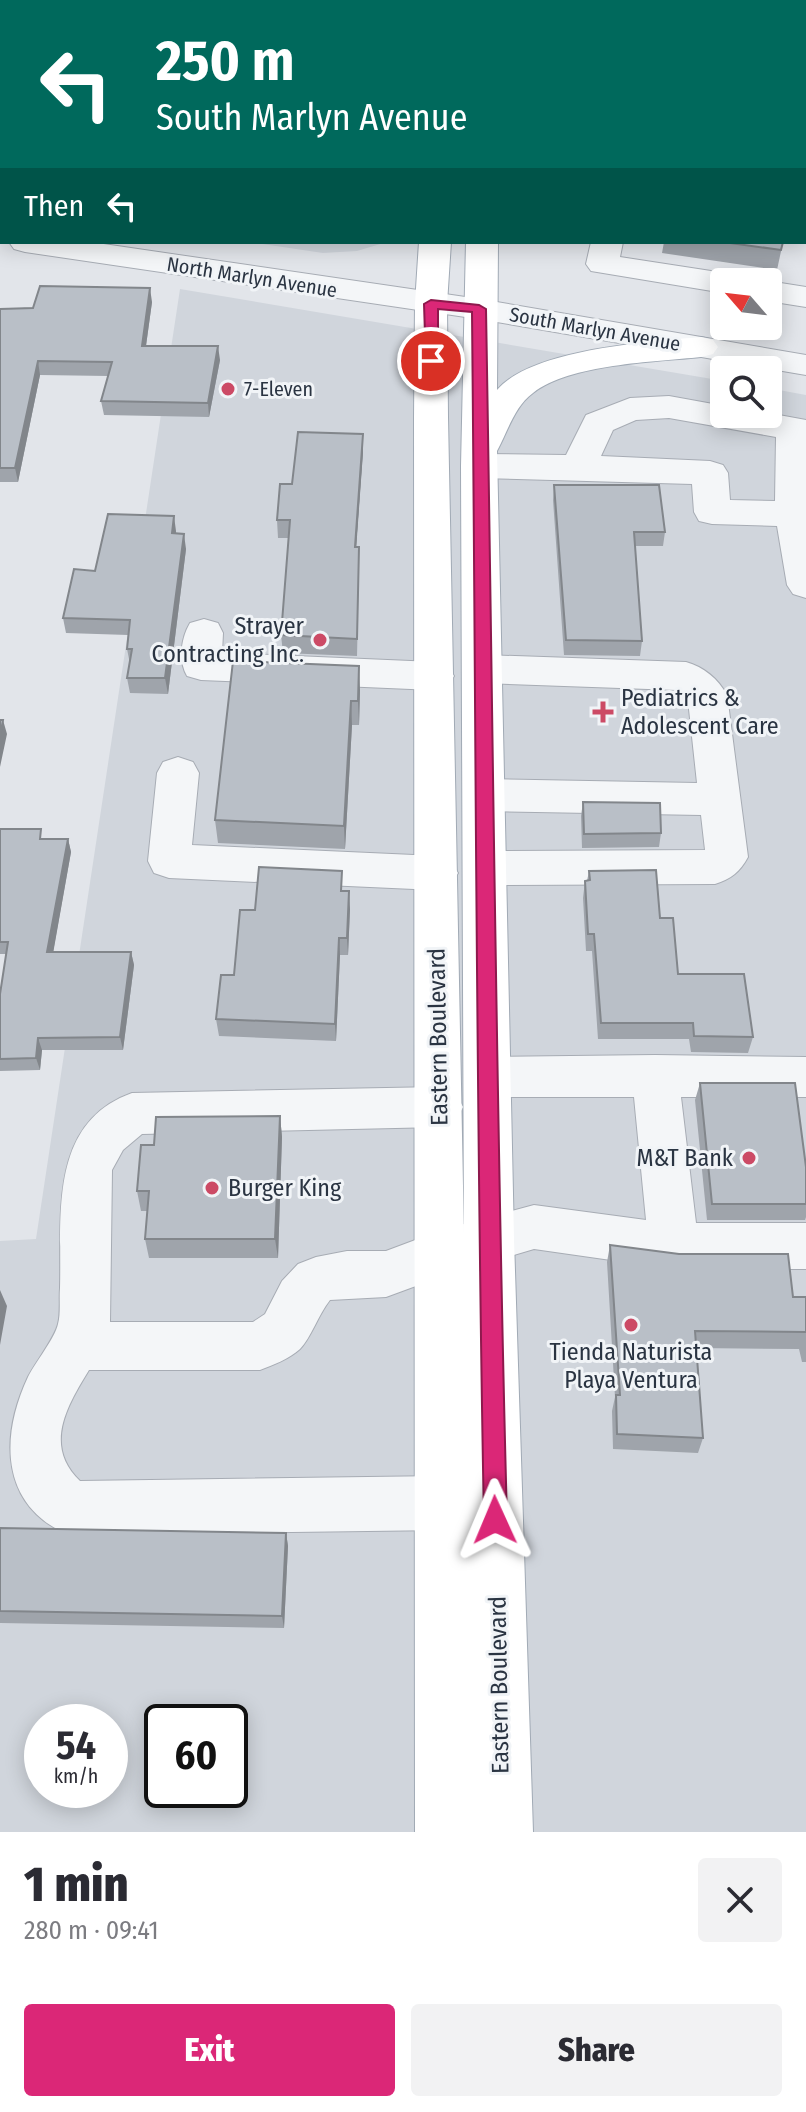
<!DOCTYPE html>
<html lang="en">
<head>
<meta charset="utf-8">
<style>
	body { margin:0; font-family:"Fira Sans Condensed",sans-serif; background:#f2f2f3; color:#2b2b33; height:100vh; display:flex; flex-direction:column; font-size:30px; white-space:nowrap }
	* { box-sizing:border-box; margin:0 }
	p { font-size:26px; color:#7c7c81 }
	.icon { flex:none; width:44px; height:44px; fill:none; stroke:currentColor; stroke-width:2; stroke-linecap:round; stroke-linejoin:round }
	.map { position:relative; height:1832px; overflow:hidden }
	.drawer { display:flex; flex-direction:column; background:#fff; flex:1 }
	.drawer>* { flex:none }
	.top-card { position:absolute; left:0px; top:0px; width:806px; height:244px; box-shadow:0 4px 20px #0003; background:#00695c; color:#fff; overflow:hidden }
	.needle { width:52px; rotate:298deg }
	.tools { position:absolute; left:710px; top:268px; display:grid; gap:16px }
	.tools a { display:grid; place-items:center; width:72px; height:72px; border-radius:8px; background:#fff; box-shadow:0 4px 20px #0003; font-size:40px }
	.speed { position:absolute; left:24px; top:1704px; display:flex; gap:16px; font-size:40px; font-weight:700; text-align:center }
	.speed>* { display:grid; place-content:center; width:104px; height:104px; border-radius:50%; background:#fff; box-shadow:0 4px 20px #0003; line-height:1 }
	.speed small { font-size:20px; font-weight:400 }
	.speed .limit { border:4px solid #111; border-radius:12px; background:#fff; color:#111 }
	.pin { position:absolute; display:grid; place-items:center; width:68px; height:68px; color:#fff; margin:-34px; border:4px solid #fff; border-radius:50%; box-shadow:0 2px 8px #0007 }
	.me { position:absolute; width:88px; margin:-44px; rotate:359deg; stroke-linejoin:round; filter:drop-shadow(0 0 6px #0008) }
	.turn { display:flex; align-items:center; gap:28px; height:168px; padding:0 24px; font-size:36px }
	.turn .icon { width:104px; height:104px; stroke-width:2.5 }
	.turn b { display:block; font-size:56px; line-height:68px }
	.then { display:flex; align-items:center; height:76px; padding:0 24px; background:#0003; gap:16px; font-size:30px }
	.round { display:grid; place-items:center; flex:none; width:84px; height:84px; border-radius:8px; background:#f2f2f3 }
	.summary { display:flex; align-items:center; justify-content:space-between; height:136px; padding:0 24px }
	h1 { font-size:48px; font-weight:800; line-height:60px }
	.button { display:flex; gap:16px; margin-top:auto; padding:16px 24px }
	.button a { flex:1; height:92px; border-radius:8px; background:#db2777; color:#fff; font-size:32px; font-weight:800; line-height:92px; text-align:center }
	.button a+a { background:#f2f2f3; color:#2b2b33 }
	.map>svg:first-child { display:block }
	.built { fill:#d0d5dc; fill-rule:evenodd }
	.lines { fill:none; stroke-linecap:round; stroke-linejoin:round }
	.minor-casing { stroke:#a7acb4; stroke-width:2 }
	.major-casing { stroke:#a1aab5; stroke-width:2 }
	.minor { fill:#f4f6f8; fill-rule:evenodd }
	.major { fill:#fff; fill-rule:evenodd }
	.wall { fill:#9fa4ab }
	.shaded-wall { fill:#82868b }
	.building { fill:#b9bfc7; stroke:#82868b; stroke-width:2 }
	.route { fill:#db2777; stroke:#8e194d; stroke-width:2 }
	.poi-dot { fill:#cc4a65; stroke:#f1f4f7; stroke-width:3 }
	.labels { text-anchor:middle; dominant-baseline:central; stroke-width:6; stroke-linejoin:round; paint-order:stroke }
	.far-street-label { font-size:20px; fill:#2a3442; stroke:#f1f4f7 }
	.far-poi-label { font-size:20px; fill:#2a3442; stroke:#f1f4f7; text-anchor:start }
	.poi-label { font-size:24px; fill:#2a3442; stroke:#f1f4f7; text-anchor:end }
	.street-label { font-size:24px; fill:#2a3442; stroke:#f1f4f7 }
</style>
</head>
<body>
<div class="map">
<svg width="806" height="1832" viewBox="0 0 806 1832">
	<rect width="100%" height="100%" fill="#e2e5ea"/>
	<path class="built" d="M0,0H384L385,2H2V87Z
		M249,242H387L357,251L323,253Z
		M180,289L724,381V414H768V388L806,395V1832H0V1241L36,1239ZM42,1722H110V1790H42ZM162,1722H230V1790H162Z"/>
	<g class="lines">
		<g class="minor-casing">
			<path id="minor" d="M163,0H192L161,2Z
				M578,0H606L577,2Z
				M804,63H806V81H804Z
				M804,174H806V193H804Z
				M9,242H90L479,299L806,355V375L479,319L25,252L14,249Z
				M591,242H623L620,257L724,273L735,276L740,282H724V293L591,271L586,264Z
				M768,281L806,287V307L768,301V282H765Z
				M669,396L724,406V414L768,413L806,420V598L793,594L787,585L777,526L712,524L699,521L694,512L692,484L479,478L466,474L461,466L466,458L479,454L566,455L586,415L630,398ZM669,418L776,437L775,501L730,500L728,473L723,465L710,461L601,456L613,430L636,420Z
				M204,619L218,623L223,633L222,653L434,662L448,666L454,676L448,686L434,690L201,680L187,676C178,661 181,638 190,623Z
				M483,655L686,662C704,667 718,679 727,695L748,857C740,872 731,879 715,884L486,885L471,880L464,868L471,856L486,851L705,850L701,815L485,811L470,806L464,795L470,784L485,779L697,783L688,700L676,690L483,683L469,679L463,669L469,659Z
				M178,757L193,762L199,773L192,845L436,856L451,861L458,873L451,885L436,890L169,878L154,873L148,861L157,773L163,762Z
				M655,1055L806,1057V1097H681L696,1223H806V1269H674L534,1249L443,1276L386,1297L330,1300C318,1315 311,1338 300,1349C289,1359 273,1365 260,1370H89C67,1406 43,1446 80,1481L443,1476L462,1484L470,1503L462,1522L443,1530L69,1535C0,1506 0,1437 28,1377C35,1363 55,1338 58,1324C61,1313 59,1299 60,1288C62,1216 48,1123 132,1093L439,1087L456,1093L463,1107L456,1121L439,1127L142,1134L123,1150L112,1170L110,1322H253L265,1314L282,1281L298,1264L316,1257L347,1251H386L442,1230L534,1205L646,1220L634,1097H489L472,1091L466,1077L472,1063L489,1057Z"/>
		</g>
		<g class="major-casing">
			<path id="major" d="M405,0H433V2H405Z
				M454,0H482V2H454Z
				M419,242H451L447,304L448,417L464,1238L461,466L466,242H498L497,390C532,349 648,342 701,337L713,340L718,347L713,354L701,357C654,362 570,364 533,393C514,407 508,431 497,451L514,1240L533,1832H415L414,417L415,304Z"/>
		</g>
		<use href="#minor" class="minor"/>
		<use href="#major" class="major"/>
	</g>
	<path class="wall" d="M235,0H314V2H236Z
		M621,0H719L718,2H620Z
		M726,0H798V2H728Z
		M2,144V194H0V147Z
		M664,242H783L777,270L662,253Z
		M152,302L146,346L220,360L209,417L104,415L101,401L108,376L40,375L18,482H0V309Z
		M363,434V452L356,547L359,565L357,656L283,653L281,635L289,538H278L277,520L292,484Z
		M554,485L665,532L663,546H635L642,641L640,656L564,655L553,500Z
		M176,531V533L186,549L168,694L130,693L127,678L130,664L127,649L128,635L66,633L63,618L95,571Z
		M360,690L359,725H352L345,849L218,843L215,820Z
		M583,802L661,833L659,847L582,848L581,816Z
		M0,829L43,839H68L71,852L53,952H131L134,965L123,1050H42L40,1070L0,1071V994L6,954H0Z
		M589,871L660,918L678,974L753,1037L748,1053L691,1052L689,1039H598L592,951H586L583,898L585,881H587Z
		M343,891L350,909L348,955H340L336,1041L219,1036L216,1019L234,975L255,910Z
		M700,1083L806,1167V1217L805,1220H707L695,1100Z
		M280,1116L282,1137L278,1258H149L145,1239L147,1211H141L137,1191L154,1145Z
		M610,1245L793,1297H806V1362H802L799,1349L696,1348L703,1438L698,1453L613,1449L612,1411L615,1397L607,1262Z
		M0,1528L286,1533L288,1546L284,1628L0,1623Z"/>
	<path class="shaded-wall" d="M806,25V47L804,48V26Z
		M150,288L152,302L144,360L142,346Z
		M218,346L220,360L209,417L208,403Z
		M38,361L40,375L18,482L15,468Z
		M363,434V452L355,565V547Z
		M174,516L176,531L174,549L172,533Z
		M184,534L186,549L168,694L165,678Z
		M359,666L360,690L359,725L358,701Z
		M351,701L352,725L345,849L344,826Z
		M3,720L7,734L0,767V736Z
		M68,839L71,852L51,965L47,952Z
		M349,891L350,909L348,955L347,938Z
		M339,938L340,955L336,1041L335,1024Z
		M131,952L134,965L123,1050L120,1037Z
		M38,1038L42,1050L40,1070L36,1058Z
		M280,1116L282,1137L278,1258L275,1239Z
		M0,1290L7,1306L0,1345Z
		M286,1533L288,1546L284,1628L282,1616Z"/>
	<path class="building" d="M621,0H678L677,2H620Z
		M747,0H796L795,2H748Z
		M2,144V178L0,177V147Z
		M723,242H783L781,250Z
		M40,286L150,288L142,346H218L208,403L101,401L112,362L38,361L15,468H0V309L33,308Z
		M298,432L363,434L355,547H359L357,639L281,635L290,520H277L280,484H292Z
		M554,485H659L665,532H634L642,641L566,640Z
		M108,514L174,516L172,533L184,534L165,678H127L132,649H127L130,620L63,618L74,569L95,571Z
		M233,661L359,666L358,701H351L344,826L215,820Z
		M0,720H3L0,736Z
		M583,802L660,803L661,833L584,834Z
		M0,829H41L40,839H68L47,952H131L120,1037L38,1038L36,1058L0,1059V994L8,942H0Z
		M259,867L342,871L341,891H349L347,938H339L335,1024L216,1019L221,975H234L240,910H255Z
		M656,870L660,918H673L678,974H744L753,1037L694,1036L693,1023H601L594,934H588L585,881L590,880L589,871Z
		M700,1083H795L806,1167V1204H712Z
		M280,1116L275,1239H145L149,1191H137L141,1145H154L156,1117Z
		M610,1245L679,1254H788L793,1297H806V1332L695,1331L703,1438L617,1434L616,1395H620Z
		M0,1528L286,1533L282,1616L0,1611Z"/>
	<path class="route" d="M431,300L479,305L486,309C493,713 496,1117 507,1520L503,1528L495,1532L487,1528L484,1520C476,1118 476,715 472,312L438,309V361L436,364H426L424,304Z"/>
	<g class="poi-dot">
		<circle cx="228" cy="389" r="8"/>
		<circle cx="320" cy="640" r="8"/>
		<path d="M599 700h8v8h8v8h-8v8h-8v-8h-8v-8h8z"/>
		<circle cx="749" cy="1158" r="8"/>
		<circle cx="212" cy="1188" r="8"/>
		<circle cx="631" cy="1325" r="8"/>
	</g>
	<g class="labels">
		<g class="far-street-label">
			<text transform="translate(252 277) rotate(9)">North Marlyn Avenue</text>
			<text transform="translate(595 329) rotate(10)">South Marlyn Avenue</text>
		</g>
		<g class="far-poi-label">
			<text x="244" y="389">7-Eleven</text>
		</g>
		<g class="poi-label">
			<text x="304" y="626">Strayer<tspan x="304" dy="28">Contracting Inc.</tspan></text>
			<text x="621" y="698" text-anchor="start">Pediatrics &amp;<tspan x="621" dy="28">Adolescent Care</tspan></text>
			<text x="733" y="1158">M&amp;T Bank</text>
			<text x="228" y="1188" text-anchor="start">Burger King</text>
			<text x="631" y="1352" text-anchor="middle">Tienda Naturista<tspan x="631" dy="28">Playa Ventura</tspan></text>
		</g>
		<g class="street-label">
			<text transform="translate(438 1037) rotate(-91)">Eastern Boulevard</text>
			<text transform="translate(499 1685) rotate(-91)">Eastern Boulevard</text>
		</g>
	</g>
</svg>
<div class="tools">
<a><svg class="needle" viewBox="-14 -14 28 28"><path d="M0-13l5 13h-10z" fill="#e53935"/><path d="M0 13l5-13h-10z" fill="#7c7c81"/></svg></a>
<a><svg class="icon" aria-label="search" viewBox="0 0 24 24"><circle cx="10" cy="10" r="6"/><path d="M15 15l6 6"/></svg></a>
</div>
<div class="speed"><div>54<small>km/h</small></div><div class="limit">60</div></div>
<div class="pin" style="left:431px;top:361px;background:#d93025"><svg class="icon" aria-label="arrive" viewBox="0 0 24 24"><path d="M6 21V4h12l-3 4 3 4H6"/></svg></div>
<svg class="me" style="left:495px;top:1520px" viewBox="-20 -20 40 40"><path d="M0-17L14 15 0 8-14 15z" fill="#db2777" stroke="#fff" stroke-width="4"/></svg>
<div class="top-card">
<div class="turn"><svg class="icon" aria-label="left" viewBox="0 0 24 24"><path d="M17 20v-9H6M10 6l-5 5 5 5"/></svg><div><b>250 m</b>South Marlyn Avenue</div></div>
<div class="then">Then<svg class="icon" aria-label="left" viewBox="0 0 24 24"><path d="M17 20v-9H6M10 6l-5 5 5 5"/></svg></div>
</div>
</div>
<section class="drawer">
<div class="summary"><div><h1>1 min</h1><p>280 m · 09:41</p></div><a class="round"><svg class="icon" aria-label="close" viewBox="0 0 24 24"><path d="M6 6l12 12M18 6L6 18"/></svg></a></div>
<div class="button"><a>Exit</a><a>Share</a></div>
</section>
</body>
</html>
